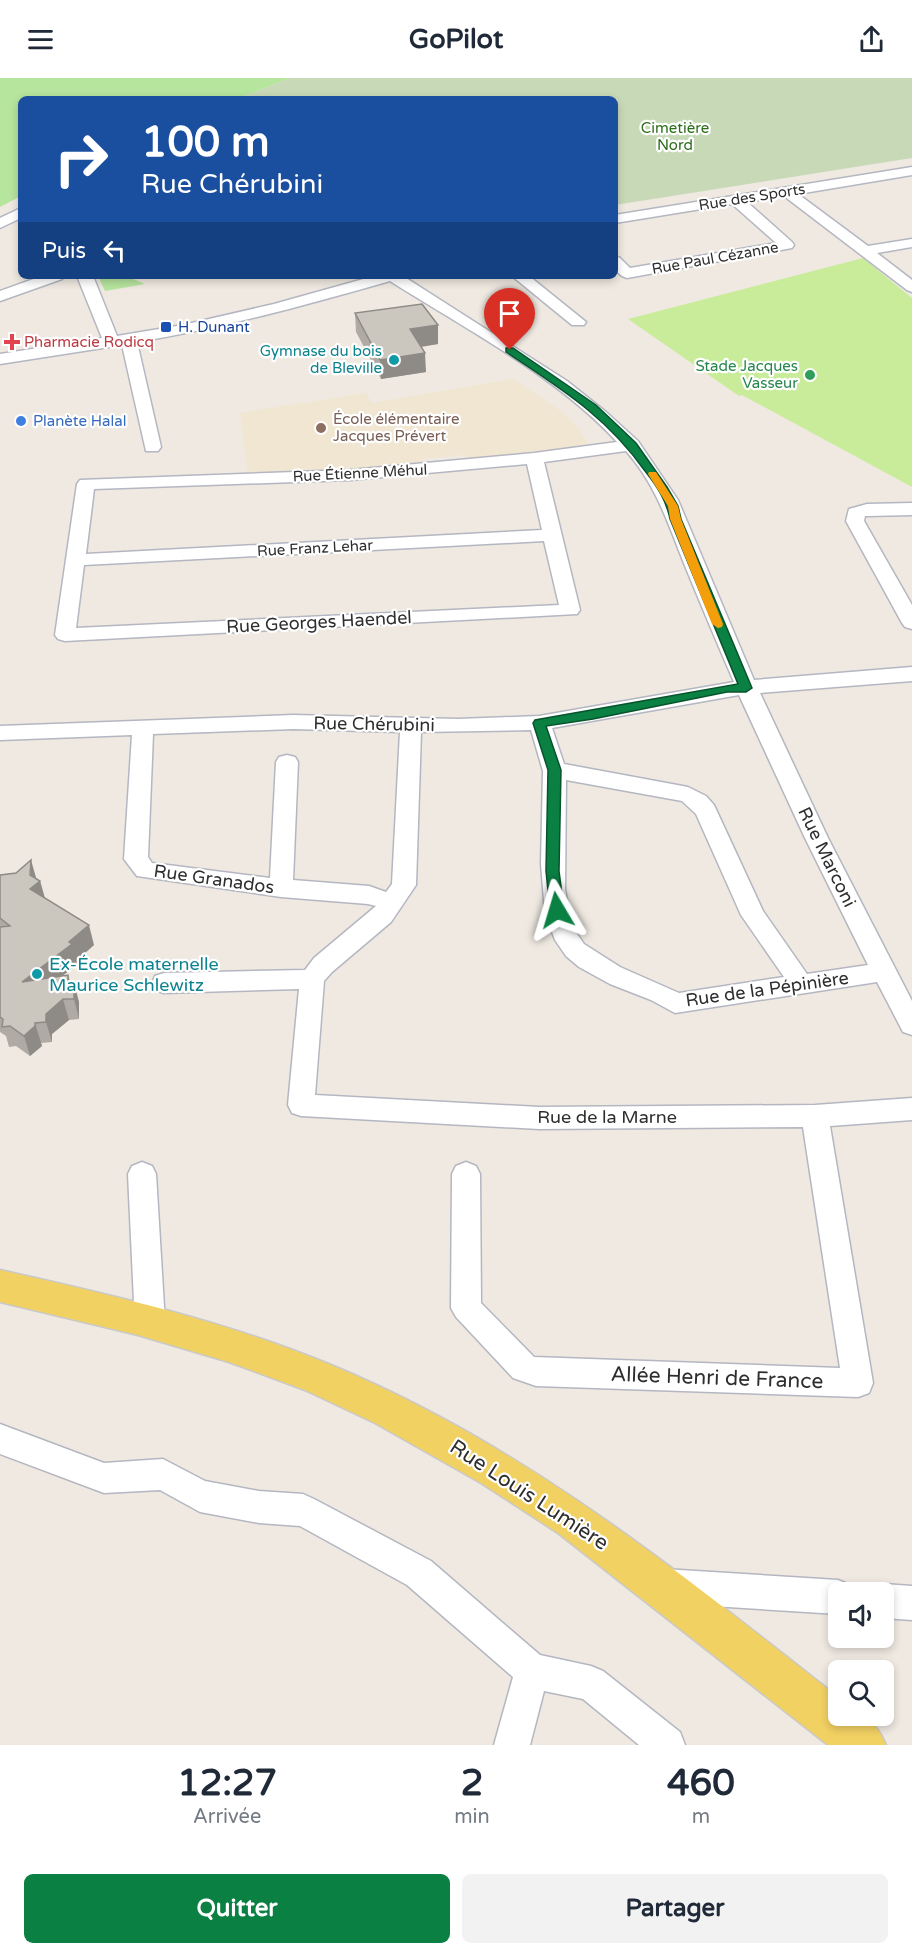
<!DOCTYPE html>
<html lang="fr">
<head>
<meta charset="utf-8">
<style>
	body { margin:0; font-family:"Varela Round",sans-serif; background:#f2f2f3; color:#1f2937; height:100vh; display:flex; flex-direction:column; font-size:22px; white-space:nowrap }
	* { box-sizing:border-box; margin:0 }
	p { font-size:20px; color:#747a83 }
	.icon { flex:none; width:33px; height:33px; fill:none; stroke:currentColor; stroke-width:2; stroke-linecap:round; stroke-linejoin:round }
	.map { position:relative; height:1667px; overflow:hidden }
	.drawer { display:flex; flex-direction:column; background:#fff; flex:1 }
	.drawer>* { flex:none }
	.top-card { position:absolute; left:18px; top:18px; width:600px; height:183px; border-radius:9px; box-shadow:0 3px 9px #0003; background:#1a4fa0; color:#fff; overflow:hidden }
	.controls { position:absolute; left:828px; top:1504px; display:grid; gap:12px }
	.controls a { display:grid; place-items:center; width:66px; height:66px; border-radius:9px; background:#fff; box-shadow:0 3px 9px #0003; font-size:30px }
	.pin { position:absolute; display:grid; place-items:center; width:51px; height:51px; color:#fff; margin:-62px -26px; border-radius:50% 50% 50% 0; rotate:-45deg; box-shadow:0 0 6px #0007 }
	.pin .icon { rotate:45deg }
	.me { position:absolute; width:66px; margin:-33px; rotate:353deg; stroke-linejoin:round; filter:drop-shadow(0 0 4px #0008) }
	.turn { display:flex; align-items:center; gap:21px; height:126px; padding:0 24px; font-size:27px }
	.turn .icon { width:78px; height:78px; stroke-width:2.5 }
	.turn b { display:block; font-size:42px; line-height:51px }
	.then { display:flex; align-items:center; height:57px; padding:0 24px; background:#0003; gap:12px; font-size:22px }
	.eta { display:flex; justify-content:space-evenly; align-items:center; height:102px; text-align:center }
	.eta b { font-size:36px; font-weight:800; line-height:42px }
	.button { display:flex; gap:12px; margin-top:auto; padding:12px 24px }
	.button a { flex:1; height:69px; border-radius:9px; background:#0b8043; color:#fff; font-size:24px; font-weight:800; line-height:69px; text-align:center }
	.button a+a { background:#f2f2f3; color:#1f2937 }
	header { display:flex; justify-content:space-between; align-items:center; height:78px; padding:0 24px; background:#fff; font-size:27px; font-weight:800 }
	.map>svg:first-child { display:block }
	.education { fill:#f0e6d1 }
	.green { fill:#b6e59e }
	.cemetery { fill:#c8d9b8 }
	.pitch { fill:#c9ec9a }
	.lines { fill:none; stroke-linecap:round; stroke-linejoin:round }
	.minor-casing { stroke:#b4b7c1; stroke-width:3 }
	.major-casing { stroke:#c9c9c9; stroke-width:3 }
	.minor { fill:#fff; fill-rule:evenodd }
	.major { fill:#f2d163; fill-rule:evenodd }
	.wall { fill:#afaba4 }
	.shaded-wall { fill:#8e8b86 }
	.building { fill:#cbc7bf; stroke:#8e8b86; stroke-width:1.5 }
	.route { fill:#0b8043; stroke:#07532c; stroke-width:1.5 }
	.slow { fill:#f59e0b }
	.transit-dot { fill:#1a4fb4; stroke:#fff; stroke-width:2 }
	.health-dot { fill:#e0444e; stroke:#fff; stroke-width:2 }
	.culture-dot { fill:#0f9aa8; stroke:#fff; stroke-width:2 }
	.leisure-dot { fill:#2e9e5b; stroke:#fff; stroke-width:2 }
	.shop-dot { fill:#3f7fe0; stroke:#fff; stroke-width:2 }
	.education-dot { fill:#8d6e63; stroke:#fff; stroke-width:2 }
	.labels { text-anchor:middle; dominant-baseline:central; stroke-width:4.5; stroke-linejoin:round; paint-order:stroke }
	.far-park-label { font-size:15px; fill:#2c6e1b; stroke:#fff }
	.far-street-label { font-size:15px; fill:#2e2e2e; stroke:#fff }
	.far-transit-label { font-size:15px; fill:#164399; stroke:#fff; text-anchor:start }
	.far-health-label { font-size:15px; fill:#be3a42; stroke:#fff; text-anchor:start }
	.far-culture-label { font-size:15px; fill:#0d838f; stroke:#fff; text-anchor:end }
	.far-leisure-label { font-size:15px; fill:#27864d; stroke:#fff; text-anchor:end }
	.far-education-label { font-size:15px; fill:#785e54; stroke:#fff; text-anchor:start }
	.far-shop-label { font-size:15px; fill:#366cbe; stroke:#fff; text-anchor:start }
	.street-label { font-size:18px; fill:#2e2e2e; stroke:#fff }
	.culture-label { font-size:18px; fill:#0d838f; stroke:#fff; text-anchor:start }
	.near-street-label { font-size:21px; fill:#2e2e2e; stroke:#fff }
</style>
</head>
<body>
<header><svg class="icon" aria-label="menu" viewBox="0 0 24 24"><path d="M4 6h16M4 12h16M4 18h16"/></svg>GoPilot<svg class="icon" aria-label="share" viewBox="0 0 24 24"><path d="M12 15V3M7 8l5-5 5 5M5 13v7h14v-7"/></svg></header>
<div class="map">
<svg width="912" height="1667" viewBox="0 0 912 1667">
	<rect width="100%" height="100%" fill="#efe9e1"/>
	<path class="education" d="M513,301L565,336L579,351L588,367L477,380H469L463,377L422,381L419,387L248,395L240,335L366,315L372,325Z"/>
	<path class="green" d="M0,0H290L238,21H21V118L0,129Z
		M109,198H126L145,206L105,213L99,200Z"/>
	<path class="cemetery" d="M290,0H912V80L615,127V21H238Z"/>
	<path class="pitch" d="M863,180L912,220V409L742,317L739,318L628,241Z"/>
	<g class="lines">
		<g class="minor-casing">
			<path id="minor" d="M912,89V97L798,116L868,168L912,161V169L877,175L912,202V214L907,212L784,118L747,124L792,164L794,167L792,170L627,200L622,198L615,192V178L620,180L630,190L776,165L732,126L615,145V137Z
				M21,130V140L0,150V140Z
				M42,198H65L62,201L0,223V213Z
				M77,198H93L117,258L183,247L274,226L374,198H403L567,303L606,334L638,363L678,422L754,602L912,589V603L760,615L828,760L912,923V957L903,954L877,904L675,935L651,922L610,906L579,889L566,878L555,862L545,835L541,786L543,693L531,652L421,654L416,807L391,844L332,894L324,903L315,1017L539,1029L815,1027L912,1020V1042L830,1048L873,1305L869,1315L858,1319L536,1308L513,1300L456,1239L451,1230L452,1096L456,1088L466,1084L476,1088L480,1096L481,1225L534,1279L840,1290L803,1049L539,1051L301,1038L292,1035L288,1027L299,911L164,915L155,912L152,905L155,898L164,895L305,892L314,880L376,828L368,826L281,819L137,798L124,781L132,657L0,662V648L293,637L458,641L539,638L734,604C717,565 701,527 685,488C668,446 657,408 626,373L544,384L580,532L577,536L65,563L58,561L55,557L77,406L80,402L350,392L534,375L617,364C558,299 464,250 390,203C306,227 223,250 137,264L161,369L158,373H146L122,267L0,286V276L102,260ZM527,386L542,452L86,476L94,411L350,402ZM544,463L559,527L76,550L84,487ZM739,617L805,760L868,887L807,896L763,833L714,727L706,718L688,709L564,686L552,650ZM293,651L400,654L392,806L386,814L369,808L293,802L298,684L295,679L287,677L279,679L276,684L270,800L152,785L148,779L153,656ZM566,702L682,723L696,736L741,837L784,899L679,915L620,889L584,866L575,853L569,835L565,811Z
				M512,198H529L586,244L584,247H572Z
				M912,425V437L868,438H865L864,443L912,527V551L905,549L902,545L846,443L849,431L867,426Z
				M142,1084L152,1088L156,1096L165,1245L160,1254L150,1258L140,1254L135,1245L128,1096L132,1088Z
				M0,1346L104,1385L163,1381L205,1403L259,1413L303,1416L314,1421L431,1483L540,1577L591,1588L603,1593L680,1654L685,1667H639L583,1621L544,1613L530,1667H494L513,1599L407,1507L300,1448L259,1445L200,1434L160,1412L104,1415L0,1376Z
				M664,1491L838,1502L850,1507L853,1515H838V1536L664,1525L652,1520L647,1508L652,1496Z
				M884,1506L912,1508V1542L884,1540V1515H871L872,1511Z"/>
		</g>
		<g class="major-casing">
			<path id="major" d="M0,1192C112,1217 225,1243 331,1287C524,1367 676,1492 838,1619V1638C866,1638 875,1641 886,1667H828L558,1455L481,1405L375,1345L305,1312L229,1284L138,1257L0,1224Z"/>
		</g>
		<use href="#minor" class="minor"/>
		<use href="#major" class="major"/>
	</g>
	<path class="wall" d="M355,235L438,247V266L422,269L426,294L381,301L356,254Z
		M16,795L36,800L40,803L45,821L94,867L77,882L78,886L63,897H68L70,904L79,924V941L69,942L52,956V964L41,965L42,968L30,978L16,968L9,969L6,958L0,954V797Z"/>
	<path class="shaded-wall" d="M438,247V266L411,270L410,251Z
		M425,275L426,294L381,301L380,282Z
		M31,782L37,803H40L46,824L30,811Z
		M89,847L94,867L77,882L78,886L28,924L22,904Z
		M68,897L74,917V904L79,924V941L74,921L68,905Z
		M63,921L69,942L52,956V964L46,944V936Z
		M35,945L42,968L30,978L24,958Z"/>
	<path class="building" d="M422,226L438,247L410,251L425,275L380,282L355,235Z
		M31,782L30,797L40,803L30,811L89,847L69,864L72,866L22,904L68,897V905L74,904V921H63L46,936V944L35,945V948L24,958L10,948L2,949L3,941L0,939V849L10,848L0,840V797L16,795Z"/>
	<path class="route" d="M506,270H513L596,327L636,365L667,409L678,428L681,441L752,610L746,614H727L593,641L546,648L561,692L559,793L564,832L557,837L550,832L546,793L548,692L533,645L535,642L738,606L670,441C666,422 657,408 645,393C606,338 561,311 506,274Z"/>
	<path class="slow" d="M649,394H656L678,428L681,441L723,546L722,549L718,550L712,546L670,441L668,428L648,396Z"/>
	<rect class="transit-dot" x="160" y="243" width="12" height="12" rx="3"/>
	<path class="health-dot" d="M9 255h6v6h6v6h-6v6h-6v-6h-6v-6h6z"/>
	<g class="culture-dot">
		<circle cx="394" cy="282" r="6"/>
		<circle cx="37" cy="896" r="6"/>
	</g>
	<circle class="leisure-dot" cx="810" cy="297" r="6"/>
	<circle class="shop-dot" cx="21" cy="343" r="6"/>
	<circle class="education-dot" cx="321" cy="350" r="6"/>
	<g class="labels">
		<g class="far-park-label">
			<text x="675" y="50">Cimetière<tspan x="675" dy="17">Nord</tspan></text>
		</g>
		<g class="far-street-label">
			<text transform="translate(752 119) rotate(-9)">Rue des Sports</text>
			<text transform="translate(715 180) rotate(-10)">Rue Paul Cézanne</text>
			<text transform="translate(360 395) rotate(-3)">Rue Étienne Méhul</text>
			<text transform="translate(315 470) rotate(-3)">Rue Franz Lehar</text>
		</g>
		<g class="far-transit-label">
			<text x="178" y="249">H. Dunant</text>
		</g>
		<g class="far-health-label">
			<text x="24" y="264">Pharmacie Rodicq</text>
		</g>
		<g class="far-culture-label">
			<text x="382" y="273">Gymnase du bois<tspan x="382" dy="17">de Bleville</tspan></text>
		</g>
		<g class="far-leisure-label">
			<text x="798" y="288">Stade Jacques<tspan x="798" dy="17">Vasseur</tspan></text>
		</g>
		<g class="far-education-label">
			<text x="333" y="341">École élémentaire<tspan x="333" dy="17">Jacques Prévert</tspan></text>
		</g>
		<g class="far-shop-label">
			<text x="33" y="343">Planète Halal</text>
		</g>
		<g class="street-label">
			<text transform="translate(319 544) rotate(-3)">Rue Georges Haendel</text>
			<text transform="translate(374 646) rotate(1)">Rue Chérubini</text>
			<text transform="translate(827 779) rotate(64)">Rue Marconi</text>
			<text transform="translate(214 801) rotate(8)">Rue Granados</text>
			<text transform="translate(767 911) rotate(-8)">Rue de la Pépinière</text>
			<text x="607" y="1039">Rue de la Marne</text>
		</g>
		<g class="culture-label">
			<text x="49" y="886">Ex-École maternelle<tspan x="49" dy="21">Maurice Schlewitz</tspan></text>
		</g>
		<g class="near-street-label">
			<text transform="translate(717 1300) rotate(2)">Allée Henri de France</text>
			<text transform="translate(529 1417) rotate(33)">Rue Louis Lumière</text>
		</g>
	</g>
</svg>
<div class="controls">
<a><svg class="icon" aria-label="sound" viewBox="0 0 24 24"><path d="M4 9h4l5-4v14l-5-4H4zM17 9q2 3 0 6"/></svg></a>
<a><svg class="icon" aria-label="search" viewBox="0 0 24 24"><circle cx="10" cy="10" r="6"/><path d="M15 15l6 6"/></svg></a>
</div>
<div class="pin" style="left:510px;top:272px;background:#d93025"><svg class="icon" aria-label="arrive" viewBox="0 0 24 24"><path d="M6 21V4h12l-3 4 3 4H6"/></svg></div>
<svg class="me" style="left:557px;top:832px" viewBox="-20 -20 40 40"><path d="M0-17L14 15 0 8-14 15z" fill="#0b8043" stroke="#fff" stroke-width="4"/></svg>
<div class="top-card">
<div class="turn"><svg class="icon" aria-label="right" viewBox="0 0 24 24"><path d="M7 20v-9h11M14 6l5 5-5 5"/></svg><div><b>100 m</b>Rue Chérubini</div></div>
<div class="then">Puis<svg class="icon" aria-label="left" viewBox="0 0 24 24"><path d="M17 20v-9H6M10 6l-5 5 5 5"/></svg></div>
</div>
</div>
<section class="drawer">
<div class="eta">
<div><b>12:27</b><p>Arrivée</p></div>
<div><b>2</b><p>min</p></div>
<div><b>460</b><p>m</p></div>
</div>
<div class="button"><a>Quitter</a><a>Partager</a></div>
</section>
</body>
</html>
